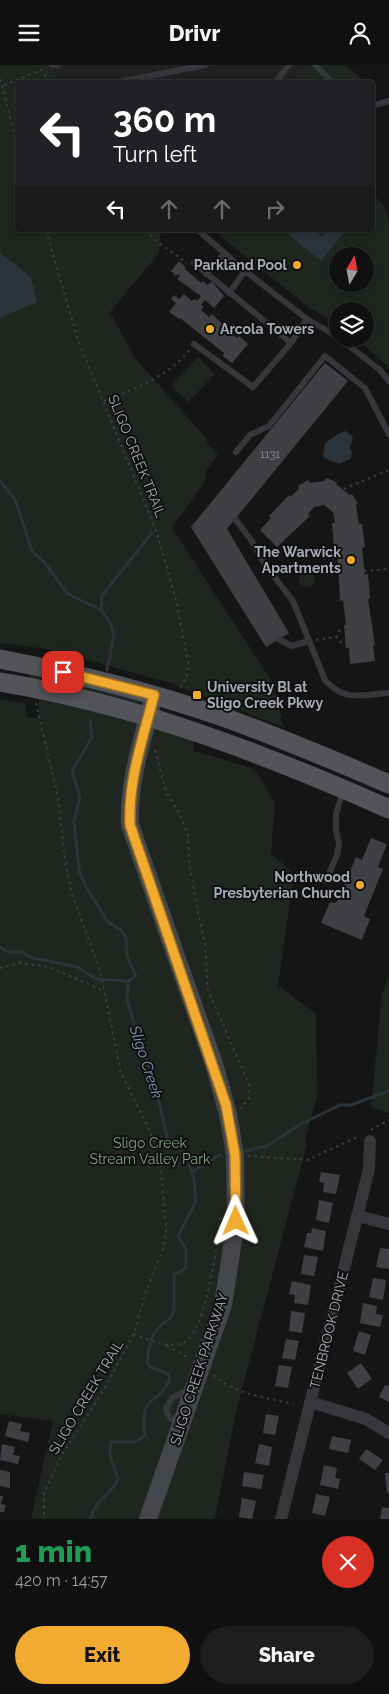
<!DOCTYPE html>
<html lang="en">
<head>
<meta charset="utf-8">
<style>
	body { margin:0; font-family:Raleway,sans-serif; background:#1e1e1e; color:#f1f3f6; height:100vh; display:flex; flex-direction:column; font-size:19px; white-space:nowrap }
	* { box-sizing:border-box; margin:0 }
	p { font-size:16px; color:#9c9d9f }
	.icon { flex:none; width:28px; height:28px; fill:none; stroke:currentColor; stroke-width:2; stroke-linecap:round; stroke-linejoin:round }
	.map { position:relative; height:1454px; overflow:hidden }
	.side { display:flex; flex-direction:column; background:#101010; flex:1 }
	.side>* { flex:none }
	.guide { position:absolute; left:15px; top:15px; width:360px; height:152px; border-radius:5px; box-shadow:0 2px 8px #0003,0 0 0 1px #303030; background:#202124; color:#fff; overflow:hidden }
	.needle { width:32px; rotate:10deg }
	.tools { position:absolute; left:329px; top:182px; display:grid; gap:10px }
	.tools a { display:grid; place-items:center; width:45px; height:45px; border-radius:50%; background:#101010; box-shadow:0 2px 8px #0003,0 0 0 1px #303030; font-size:25px }
	.pin { position:absolute; display:grid; place-items:center; width:42px; height:42px; color:#fff; margin:-21px; border-radius:10px; box-shadow:0 2px 8px #0006 }
	.me { position:absolute; width:55px; margin:-28px; rotate:359deg; stroke-linejoin:round; filter:drop-shadow(0 0 4px #0008) }
	.turn { display:flex; align-items:center; gap:18px; height:105px; padding:0 15px; font-size:22px }
	.turn .icon { width:65px; height:65px; stroke-width:2.5 }
	.turn b { display:block; font-size:35px; line-height:42px }
	.lanes { display:flex; align-items:center; height:48px; padding:0 15px; background:#0003; justify-content:center; gap:25px; direction:ltr }
	.lanes .off { opacity:.35 }
	.round { display:grid; place-items:center; flex:none; width:52px; height:52px; border-radius:26px; background:#1e1e1e }
	.overview { display:flex; align-items:center; justify-content:space-between; height:85px; padding:0 15px }
	h1 { font-size:30px; font-weight:800; line-height:38px; color:#1e9e55 }
	.cta { display:flex; gap:10px; margin-top:auto; padding:10px 15px }
	.cta a { flex:1; height:58px; border-radius:30px; background:#f2ab31; color:#111; font-size:20px; font-weight:800; line-height:58px; text-align:center }
	.cta a+a { background:#1e1e1e; color:#f1f3f6 }
	header { display:flex; justify-content:space-between; align-items:center; height:65px; padding:0 15px; background:#101010; font-size:22px; font-weight:800 }
	.map>svg:first-child { display:block }
	.built { fill:#212123 }
	.green { fill:#1f261f; fill-rule:evenodd }
	.water { fill:#2b343a }
	.lines { fill:none; stroke-linecap:round; stroke-linejoin:round }
	.stream { stroke:#2b343a; stroke-width:3 }
	.building { fill:#3f4043 }
	.path { stroke:#3c3e42; stroke-width:2; stroke-dasharray:2.5 4; stroke-linecap:butt }
	.lane { stroke:#36373b; stroke-width:6 }
	.street { stroke:#36373b; stroke-width:12 }
	.secondary { stroke:#44464b; stroke-width:18 }
	.primary { stroke:#52545a; stroke-width:19 }
	.route-casing { stroke:#9d6f20; stroke-width:12 }
	.route { stroke:#f2ab31; stroke-width:9 }
	.poi-dot { fill:#f2ab31; stroke:#101011; stroke-width:2 }
	.labels { text-anchor:middle; dominant-baseline:central; stroke-width:4; stroke-linejoin:round; paint-order:stroke }
	.number-label { font-size:11px; fill:#8c919a }
	.poi-label { font-size:14px; font-weight:bold; fill:#a6acb7; stroke:#101011; text-anchor:end }
	.street-label { font-size:14px; fill:#a6acb7; stroke:#101011 }
	.park-label { font-size:14px; fill:#7da27e; stroke:#101011 }
	.water-label { font-size:15px; font-style:italic; fill:#7d9bb2; stroke:#101011 }
</style>
</head>
<body>
<header><svg class="icon" aria-label="menu" viewBox="0 0 24 24"><path d="M4 6h16M4 12h16M4 18h16"/></svg>Drivr<svg class="icon" aria-label="person" viewBox="0 0 24 24"><circle cx="12" cy="8" r="4"/><path d="M4 21q1-7 8-7t8 7"/></svg></header>
<div class="map">
<svg width="389" height="1454" viewBox="0 0 389 1454">
	<rect width="100%" height="100%" fill="#151516"/>
	<path class="built" d="M26,0H307L293,18L33,17Z"/>
	<path class="green" d="M0,0H51L58,7V17L18,18V165H161L159,188L110,247L134,292L207,374V379L218,389L206,405L205,416L172,463L273,618L282,653H279L285,663L171,618L47,584L0,578Z
		M307,0H344L367,17L293,18Z
		M373,129L386,143L389,155V302L357,274H365V246H338L337,258L308,242L213,165H372ZM338,191H365V219H338Z
		M198,292L215,309L188,337L171,321Z
		M299 514a8 8 0 1 1 16 0a8 8 0 1 1-16 0Z
		M19,589L61,601L186,656L193,674L194,686L255,704L275,738L271,788L294,809L278,920L316,949L317,1032L305,1075L307,1079L236,1347L215,1454H31L53,1356L0,1349V634L25,638L27,653H39V630Z
		M389,910V1048L371,1042L382,929Z"/>
	<path class="water" d="M292,165H313L322,172L328,165L345,166L321,196L289,170Z
		M0,188L31,212L37,237L0,253Z
		M346,366L353,372L350,383L352,388L350,394L339,399L324,393L323,389L325,378L340,368Z"/>
	<g class="lines">
		<path class="stream" d="M0,416L15,434L32,486L44,497L68,529L101,545L110,557L114,571L107,605
			M101,545L102,530L152,468
			M90,655L92,672L72,706L80,733L74,756L79,805L86,822L108,857L122,866L126,873L127,891L136,911L128,916L127,934L140,980L154,1014L167,1072L186,1090L194,1114L196,1136L178,1171L186,1184V1203L174,1210V1244L171,1253C152,1264 149,1276 147,1298L150,1302L168,1309L170,1314C156,1344 139,1326 145,1371L135,1377H111C107,1392 115,1401 118,1415C110,1430 94,1436 91,1454
			M0,882L8,887H21L33,893L78,902L96,914L128,916
			M246,1086L267,1081L301,1059L340,1040H351L389,1026
			M192,1107L220,1090"/>
	</g>
	<path class="building" d="M179,196L186,203L185,204L201,218L203,216L207,220L212,217L224,231L214,243L205,235L201,240L204,242L201,245L209,252L212,249L237,273L239,271L248,279L232,298L223,291L224,288L180,253L179,254L169,247L176,238L171,234L174,230L179,234L184,229L192,236L194,234L197,236L201,231L177,214L180,211L178,209L176,211L171,206Z
		M325,298L348,316L227,464L289,568L266,582L191,462Z
		M326,413L337,417L336,419L350,430L352,429L358,439L356,440L359,459H362L365,482L362,483L365,510L368,509L370,534H368L375,580L373,581L375,596L350,599L349,583H346L344,560H346L343,535L340,536L337,481L334,482L332,458H335L333,447L324,440L314,442L308,449L310,451L277,482L260,465L271,453L269,451L289,430L290,432L299,424L298,421L308,415L310,418L325,416Z
		M371,773L387,779L378,802L383,804L364,851L370,854L362,875L321,858L330,837L336,838L356,792L362,795Z
		M321,1107L340,1110L336,1129L323,1127L324,1118L319,1117Z
		M319,1135L333,1138L329,1158L316,1155Z
		M312,1163L326,1166L323,1186L304,1182L307,1168H311Z
		M380,1183L389,1184V1204L376,1202Z
		M304,1190L318,1192L314,1211L301,1209Z
		M373,1213L386,1215L383,1235L369,1232Z
		M292,1216L311,1220L308,1240L294,1238L295,1230L289,1229Z
		M363,1238L377,1241L376,1249L383,1250L380,1262L360,1258Z
		M291,1246L305,1248L302,1268L289,1266Z
		M359,1266L371,1270L365,1290L353,1286Z
		M286,1274L299,1276L295,1295L282,1293Z
		M361,1298L372,1314L358,1324L347,1308Z
		M279,1300L292,1302L288,1323L275,1321Z
		M385,1320L389,1321V1337L379,1332Z
		M266,1349L279,1351L275,1370L263,1368Z
		M9,1356L22,1359L20,1366L30,1368L28,1377L5,1371Z
		M332,1371L351,1375L348,1388L329,1384Z
		M2,1379L15,1382L13,1390L20,1391L18,1399L0,1395Z
		M259,1379L272,1382L269,1401L255,1398Z
		M366,1384L383,1395L375,1405L359,1394Z
		M324,1400L337,1403L335,1413L340,1414L338,1424L320,1420Z
		M0,1405L10,1407V1423L0,1421Z
		M244,1407L264,1410L261,1424L242,1421Z
		M385,1408H389V1427L387,1428Z
		M316,1429L330,1432L325,1451L312,1448Z
		M0,1431H3L1,1439L6,1440L4,1447H0Z
		M242,1433L256,1436L252,1454L239,1452Z
		M382,1442L389,1443V1454H380Z"/>
	<g class="lines">
		<path class="path" d="M0,14L18,83
			M43,18L46,6
			M4,20L46,3
			M46,165L78,275L157,468L176,535L188,597L187,613L180,623
			M146,165L156,176L187,198
			M104,336C130,326 173,309 189,285
			M344,424L389,405
			M364,506L389,504
			M336,571L340,577L346,579
			M316,575L336,572L339,566L344,564
			M36,638L58,732L65,796L72,829L100,905L121,1008L150,1066L160,1093L166,1165L163,1184L146,1226L134,1269L100,1331L62,1390L44,1428V1454
			M155,685L166,727L179,748L188,770L189,796L197,843L205,878L208,925L249,1019V1033L241,1044
			M0,903L20,898L49,902L104,926
			M371,1065L389,1055
			M248,1091L307,1095L360,1071
			M134,1269C150,1275 168,1285 185,1277C206,1266 218,1174 221,1150
			M167,1281L189,1293
			M214,1310C236,1330 265,1332 293,1339"/>
		<path class="lane" d="M52,0H57
			M315,0L333,18
			M113,18L206,0
			M275,18L289,0
			M372,41L389,36
			M198,165L245,206L307,254L338,272
			M206,209L224,189
			M229,228L245,206
			M340,274L380,305L389,316
			M291,278L307,254
			M194,279L253,322L291,278L194,198
			M236,387L250,370L269,361L325,291L365,323L389,369
			M236,455L251,475L266,501L293,536L325,615C344,637 362,630 389,628
			M278,574L292,581L309,576
			M326,816L337,790L339,779L336,765V749L343,726
			M180,1361L169,1352L166,1344L172,1333L190,1324"/>
		<path class="street" d="M358,1151L389,1159
			M310,1337L366,1354L389,1368
			M281,1454L369,1104L370,1076"/>
		<path class="secondary" d="M148,1454L223,1240L236,1156L235,1090L228,1049L214,999L130,760C128,715 143,674 154,630"/>
		<path class="primary" d="M0,594C74,608 148,626 220,651C277,671 333,695 389,719
			M0,617C135,639 265,689 389,744"/>
	</g>
	<g class="lines">
		<g class="route-casing">
			<path id="route" d="M63,607L154,630C143,674 128,715 130,760L226,1040L235,1090L236,1156"/>
		</g>
		<use href="#route" class="route"/>
	</g>
	<g class="poi-dot">
		<circle cx="297" cy="200" r="5"/>
		<circle cx="210" cy="264" r="5"/>
		<circle cx="351" cy="495" r="5"/>
		<rect x="192" y="625" width="10" height="10" rx="2.5"/>
		<circle cx="360" cy="820" r="5"/>
	</g>
	<g class="labels">
		<g class="number-label">
			<text x="270" y="389">1131</text>
		</g>
		<g class="poi-label">
			<text x="287" y="200">Parkland Pool</text>
			<text x="220" y="264" text-anchor="start">Arcola Towers</text>
			<text x="341" y="487">The Warwick<tspan x="341" dy="16">Apartments</tspan></text>
			<text x="207" y="622" text-anchor="start">University Bl at<tspan x="207" dy="16">Sligo Creek Pkwy</tspan></text>
			<text x="350" y="812">Northwood<tspan x="350" dy="16">Presbyterian Church</tspan></text>
		</g>
		<g class="street-label">
			<text transform="translate(137 391) rotate(68)">SLIGO CREEK TRAIL</text>
			<text transform="translate(329 1265) rotate(-76)">TENBROOK DRIVE</text>
			<text transform="translate(199 1304) rotate(-72)">SLIGO CREEK PARKWAY</text>
			<text transform="translate(86 1332) rotate(-59)">SLIGO CREEK TRAIL</text>
		</g>
		<g class="park-label">
			<text x="150" y="1078">Sligo Creek<tspan x="150" dy="16">Stream Valley Park</tspan></text>
		</g>
		<g class="water-label">
			<text transform="translate(146 997) rotate(72)">Sligo Creek</text>
		</g>
	</g>
</svg>
<div class="tools">
<a><svg class="needle" viewBox="-14 -14 28 28"><path d="M0-13l5 13h-10z" fill="#e53935"/><path d="M0 13l5-13h-10z" fill="#9c9d9f"/></svg></a>
<a><svg class="icon" aria-label="layers" viewBox="0 0 24 24"><path d="M12 4l9 5-9 5-9-5zM3 14l9 5 9-5"/></svg></a>
</div>
<div class="pin" style="left:63px;top:607px;background:#d93025"><svg class="icon" aria-label="arrive" viewBox="0 0 24 24"><path d="M6 21V4h12l-3 4 3 4H6"/></svg></div>
<svg class="me" style="left:236px;top:1156px" viewBox="-20 -20 40 40"><path d="M0-17L14 15 0 8-14 15z" fill="#f2ab31" stroke="#fff" stroke-width="4"/></svg>
<div class="guide">
<div class="turn"><svg class="icon" aria-label="left" viewBox="0 0 24 24"><path d="M17 20v-9H6M10 6l-5 5 5 5"/></svg><div><b>360 m</b>Turn left</div></div>
<div class="lanes"><svg class="icon" aria-label="left" viewBox="0 0 24 24"><path d="M17 20v-9H6M10 6l-5 5 5 5"/></svg><svg class="icon off" aria-label="ahead" viewBox="0 0 24 24"><path d="M12 20V5M6 11l6-6 6 6"/></svg><svg class="icon off" aria-label="ahead" viewBox="0 0 24 24"><path d="M12 20V5M6 11l6-6 6 6"/></svg><svg class="icon off" aria-label="right" viewBox="0 0 24 24"><path d="M7 20v-9h11M14 6l5 5-5 5"/></svg></div>
</div>
</div>
<section class="side">
<div class="overview"><div><h1>1 min</h1><p>420 m · 14:57</p></div><a class="round" style="background:#d93025;color:#fff"><svg class="icon" aria-label="close" viewBox="0 0 24 24"><path d="M6 6l12 12M18 6L6 18"/></svg></a></div>
<div class="cta"><a>Exit</a><a>Share</a></div>
</section>
</body>
</html>
